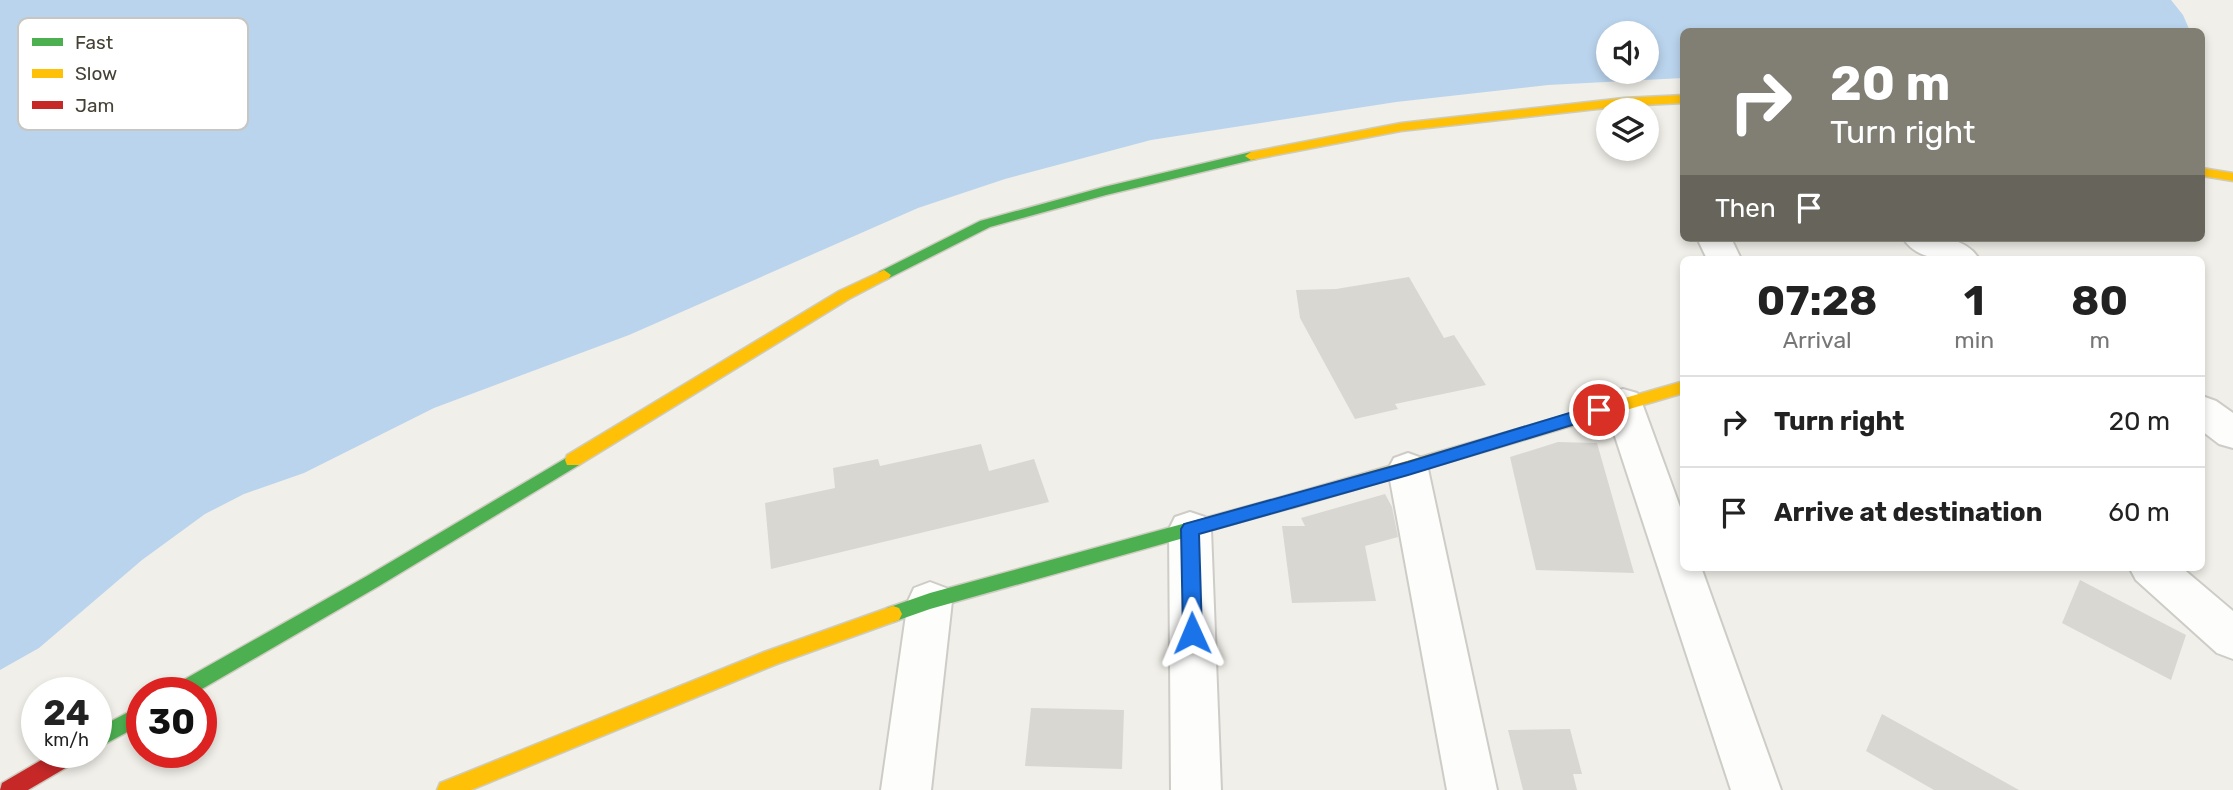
<!DOCTYPE html>
<html lang="en">
<head>
<meta charset="utf-8">
<style>
	body { margin:0; font-family:Rubik,sans-serif; background:#f2f2f2; color:#222; height:100vh; display:flex; flex-direction:column; font-size:26px; white-space:nowrap }
	* { box-sizing:border-box; margin:0 }
	p { font-size:23px; color:#767676 }
	.icon { flex:none; width:38px; height:38px; fill:none; stroke:currentColor; stroke-width:2; stroke-linecap:round; stroke-linejoin:round }
	.map { position:relative; flex:1; overflow:hidden }
	.details { position:absolute; left:1680px; top:256px; width:525px; height:315px; display:flex; flex-direction:column; background:#fff; border-radius:10px; box-shadow:0 4px 10px #0003 }
	.details>* { flex:none }
	.guide { position:absolute; left:1680px; top:28px; width:525px; height:214px; border-radius:10px; box-shadow:0 4px 10px #0003; background:#817e74; color:#fff; overflow:hidden }
	.controls { position:absolute; left:1596px; top:21px; display:grid; gap:14px }
	.controls a { display:grid; place-items:center; width:63px; height:63px; border-radius:50%; background:#fff; box-shadow:0 4px 10px #0003; font-size:35px }
	.speed { position:absolute; left:21px; top:677px; display:flex; gap:14px; font-size:35px; font-weight:700; text-align:center }
	.speed>* { display:grid; place-content:center; width:91px; height:91px; border-radius:50%; background:#fff; box-shadow:0 4px 10px #0003; line-height:1 }
	.speed small { font-size:18px; font-weight:400 }
	.speed .limit { border:10px solid #d22; background:#fff; color:#111 }
	.pin { position:absolute; display:grid; place-items:center; width:60px; height:60px; color:#fff; margin:-30px; border:4px solid #fff; border-radius:50%; box-shadow:0 2px 7px #0007 }
	.me { position:absolute; width:77px; margin:-38px; rotate:359deg; stroke-linejoin:round; filter:drop-shadow(0 0 5px #0008) }
	.turn { display:flex; align-items:center; gap:24px; height:147px; padding:0 35px; font-size:32px }
	.turn .icon { width:91px; height:91px; stroke-width:2.5 }
	.turn b { display:block; font-size:49px; line-height:60px }
	.then { display:flex; align-items:center; height:66px; padding:0 35px; background:#0003; gap:14px; font-size:26px }
	.eta { display:flex; justify-content:space-evenly; align-items:center; height:119px; text-align:center }
	.eta b { font-size:42px; font-weight:700; line-height:49px }
	ul { padding:0; list-style:none }
	li { display:flex; align-items:center; gap:21px; height:91px; padding:0 35px; border-top:2px solid #e0e0e0 }
	li div { flex:1 }
	li b { display:block; font-size:26px }
	li em { font-style:normal }
	.map>svg:first-child { display:block }
	.water { fill:#bad4ed; fill-rule:evenodd }
	.building { fill:#d9d7d1 }
	.lines { fill:none; stroke-linecap:round; stroke-linejoin:round }
	.street-casing { stroke:#ceccc7; stroke-width:4 }
	.fast-casing { stroke:#ceccc0; stroke-width:3 }
	.slow-casing { stroke:#ceccc0; stroke-width:3 }
	.jam-casing { stroke:#ceccc0; stroke-width:3 }
	.street { fill:#fdfdfc; fill-rule:evenodd }
	.fast { fill:#4caf50; fill-rule:evenodd }
	.slow { fill:#ffc107; fill-rule:evenodd }
	.jam { fill:#c62828; fill-rule:evenodd }
	.route { fill:#1a73e8; stroke:#114b97; stroke-width:2 }
	.key { fill:#fff; stroke:#c7c6c2; stroke-width:2 }
	.key-label { font-size:19px; fill:#454135 }
</style>
</head>
<body>
<div class="map">
<svg width="2233" height="790" viewBox="0 0 2233 790">
	<rect width="100%" height="100%" fill="#f0efe9"/>
	<path class="water" d="M0,0H2171L2183,15L2190,31L1684,32L1683,78L1548,85L1396,102L1151,140L1005,179L918,208L629,335L434,408L304,473L244,494L205,514L142,560L39,648L0,670ZM1608,33H1647V72H1608Z"/>
	<path class="building" d="M1409,277L1444,338L1454,335L1486,385L1395,404L1398,409L1355,419L1300,318L1296,290L1336,289Z
		M1558,442L1597,443L1634,573L1536,570L1510,457Z
		M981,444L989,471L1034,459L1049,502L771,569L765,503L835,488L833,468L878,459L880,466Z
		M1385,494L1392,507L1398,537L1365,546L1376,601L1292,603L1282,526H1305L1301,518Z
		M2080,580L2186,635L2171,680L2062,623Z
		M1031,708L1124,710L1122,769L1025,766Z
		M1882,714L2019,790H1934L1866,751Z
		M1570,729L1582,774H1573L1577,790H1523L1508,730Z"/>
	<g class="lines">
		<g class="street-casing">
			<path id="street" d="M1697,238H1731L1741,259H1707Z
				M1903,238C1929,238 1963,233 1979,259C1953,259 1919,264 1903,238Z
				M1623,389L1637,393L1642,403L1684,518V567H1701L1781,790H1731L1604,403L1609,393Z
				M2202,396L2216,401L2233,413V448L2219,444L2202,431Z
				M1408,453L1422,458L1428,469L1497,790H1447L1388,469L1394,458Z
				M1190,512L1205,517L1211,529L1221,790H1171L1169,529L1175,517Z
				M2129,567H2181L2233,611V659L2217,653L2136,580Z
				M930,582L946,588L952,601L931,790H881L908,601L914,588Z"/>
		</g>
		<g class="fast-casing">
			<path id="fast" d="M1251,152L1257,156L1256,159L1106,195L990,227L889,278L884,280L877,275L879,272L980,221L1104,187Z
				M573,454L579,455L581,460L579,465L379,586L195,693H168L171,687L367,576Z
				M1292,494L1298,496L1300,501L1298,506L930,609L893,622L887,620L884,614L887,608L930,593Z
				M142,705V724L96,749V729Z"/>
		</g>
		<g class="slow-casing">
			<path id="slow" d="M1684,95V103L1624,106L1401,131L1251,160L1245,156L1251,152L1401,123L1624,98Z
				M2202,168L2233,173V181L2202,176Z
				M884,270L891,275L889,278L849,299L579,465H567L565,460L567,455L839,291Z
				M1684,381V393L1292,508L1286,506L1284,501L1286,496L1292,494Z
				M893,606L899,608L902,614L899,620L777,664L471,790H437L440,783L764,652Z"/>
		</g>
		<g class="jam-casing">
			<path id="jam" d="M55,752H84L81,759L28,790H0L2,783Z"/>
		</g>
		<use href="#street" class="street"/>
		<use href="#fast" class="fast"/>
		<use href="#slow" class="slow"/>
		<use href="#jam" class="jam"/>
	</g>
	<path class="route" d="M1599,404L1605,406L1607,410L1605,415L1408,475L1199,534L1202,633L1199,639L1192,642L1186,639L1183,633L1181,529L1184,524L1408,462Z"/>
	<rect x="18" y="18" width="230" height="112" rx="10" class="key"/>
	<rect x="32" y="38" width="31" height="8" fill="#4caf50"/>
	<rect x="32" y="69" width="31" height="9" fill="#ffc107"/>
	<rect x="32" y="101" width="31" height="8" fill="#c62828"/>
	<g class="key-label">
		<text x="75" y="49">Fast</text>
		<text x="75" y="80">Slow</text>
		<text x="75" y="112">Jam</text>
	</g>
</svg>
<div class="controls">
<a><svg class="icon" aria-label="sound" viewBox="0 0 24 24"><path d="M4 9h4l5-4v14l-5-4H4zM17 9q2 3 0 6"/></svg></a>
<a><svg class="icon" aria-label="layers" viewBox="0 0 24 24"><path d="M12 4l9 5-9 5-9-5zM3 14l9 5 9-5"/></svg></a>
</div>
<div class="speed"><div>24<small>km/h</small></div><div class="limit">30</div></div>
<div class="pin" style="left:1599px;top:410px;background:#d93025"><svg class="icon" aria-label="arrive" viewBox="0 0 24 24"><path d="M6 21V4h12l-3 4 3 4H6"/></svg></div>
<svg class="me" style="left:1192px;top:633px" viewBox="-20 -20 40 40"><path d="M0-17L14 15 0 8-14 15z" fill="#1a73e8" stroke="#fff" stroke-width="4"/></svg>
<div class="guide">
<div class="turn"><svg class="icon" aria-label="right" viewBox="0 0 24 24"><path d="M7 20v-9h11M14 6l5 5-5 5"/></svg><div><b>20 m</b>Turn right</div></div>
<div class="then">Then<svg class="icon" aria-label="arrive" viewBox="0 0 24 24"><path d="M6 21V4h12l-3 4 3 4H6"/></svg></div>
</div>
<section class="details">
<div class="eta">
<div><b>07:28</b><p>Arrival</p></div>
<div><b>1</b><p>min</p></div>
<div><b>80</b><p>m</p></div>
</div>
<ul>
<li><svg class="icon" aria-label="right" viewBox="0 0 24 24"><path d="M7 20v-9h11M14 6l5 5-5 5"/></svg><div><b>Turn right</b></div><em>20 m</em></li>
<li><svg class="icon" aria-label="arrive" viewBox="0 0 24 24"><path d="M6 21V4h12l-3 4 3 4H6"/></svg><div><b>Arrive at destination</b></div><em>60 m</em></li>
</ul>
</section>
</div>
</body>
</html>
